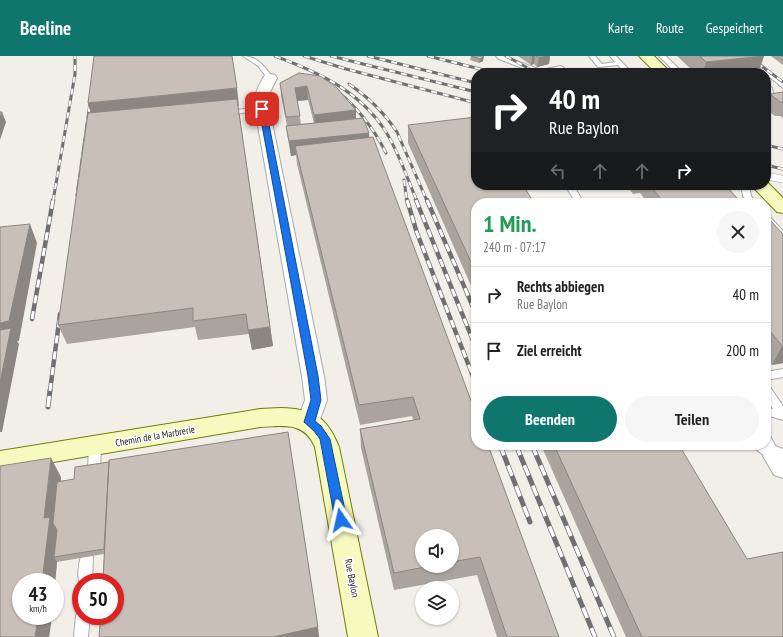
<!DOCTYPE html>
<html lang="de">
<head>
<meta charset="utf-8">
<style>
	body { margin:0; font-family:"PT Sans Narrow",sans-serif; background:#f6f6f6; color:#222; height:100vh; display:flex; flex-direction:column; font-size:15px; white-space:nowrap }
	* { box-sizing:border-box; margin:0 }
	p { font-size:13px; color:#767676 }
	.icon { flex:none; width:22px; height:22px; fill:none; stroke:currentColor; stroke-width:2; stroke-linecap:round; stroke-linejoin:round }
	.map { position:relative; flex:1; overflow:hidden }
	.details { position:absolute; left:471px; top:142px; width:300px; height:252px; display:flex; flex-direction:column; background:#fff; border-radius:16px; box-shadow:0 1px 3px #0004 }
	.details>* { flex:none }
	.hud { position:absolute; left:471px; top:12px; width:300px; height:122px; border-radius:16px; box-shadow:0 1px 3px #0004; background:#202124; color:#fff; overflow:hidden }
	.buttons { position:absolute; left:415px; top:473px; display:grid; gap:8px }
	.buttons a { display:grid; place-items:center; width:44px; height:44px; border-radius:50%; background:#fff; box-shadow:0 1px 3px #0004; font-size:20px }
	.speed { position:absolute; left:12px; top:517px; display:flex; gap:8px; font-size:20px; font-weight:700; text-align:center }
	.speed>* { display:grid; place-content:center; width:52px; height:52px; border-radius:50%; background:#fff; box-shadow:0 1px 3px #0004; line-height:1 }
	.speed small { font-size:10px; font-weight:400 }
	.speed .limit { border:6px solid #d22; background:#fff; color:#111 }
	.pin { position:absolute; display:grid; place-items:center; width:34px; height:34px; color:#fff; margin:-17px; border-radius:8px; box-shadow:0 2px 6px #0006 }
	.me { position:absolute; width:44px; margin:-22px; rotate:349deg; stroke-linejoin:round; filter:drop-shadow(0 0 3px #0008) }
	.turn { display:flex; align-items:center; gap:14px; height:84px; padding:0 12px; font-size:18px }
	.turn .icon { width:52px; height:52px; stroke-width:2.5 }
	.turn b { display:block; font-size:28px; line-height:34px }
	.lanes { display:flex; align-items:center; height:38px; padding:0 12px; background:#0003; justify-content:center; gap:20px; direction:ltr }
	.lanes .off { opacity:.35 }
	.round { display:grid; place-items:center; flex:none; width:42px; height:42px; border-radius:21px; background:#f6f6f6 }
	.head { display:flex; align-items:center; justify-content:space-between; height:68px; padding:0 12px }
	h1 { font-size:24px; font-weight:700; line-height:30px; color:#1e9e55 }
	.button { display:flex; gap:8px; margin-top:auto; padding:8px 12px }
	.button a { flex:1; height:46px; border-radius:24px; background:#0f766e; color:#fff; font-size:16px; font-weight:700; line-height:46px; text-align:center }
	.button a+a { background:#f6f6f6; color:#222 }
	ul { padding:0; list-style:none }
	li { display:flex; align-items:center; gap:12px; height:56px; padding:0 12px; border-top:1px solid #e0e0e0 }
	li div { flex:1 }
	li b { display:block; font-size:15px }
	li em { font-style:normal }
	header { display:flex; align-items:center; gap:24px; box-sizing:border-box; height:56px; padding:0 20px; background:#0f766e; color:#fff }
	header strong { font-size:19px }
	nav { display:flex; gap:22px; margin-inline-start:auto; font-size:14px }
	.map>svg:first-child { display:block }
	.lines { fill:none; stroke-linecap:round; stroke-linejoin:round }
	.service-casing { stroke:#a9a9a9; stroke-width:2 }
	.minor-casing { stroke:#a9a9a9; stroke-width:2 }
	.secondary-casing { stroke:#707d05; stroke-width:2 }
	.service { fill:#fff; fill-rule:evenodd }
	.minor { fill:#fff; fill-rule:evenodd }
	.secondary { fill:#f7fabf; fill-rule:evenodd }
	.rail-far2-casing { stroke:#707070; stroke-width:3 }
	.rail-far1-casing { stroke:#707070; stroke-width:4.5 }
	.rail-casing { stroke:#707070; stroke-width:5 }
	.rail-far2 { stroke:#fff; stroke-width:2; stroke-dasharray:6; stroke-linecap:butt }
	.rail-far1 { stroke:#fff; stroke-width:3; stroke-dasharray:8; stroke-linecap:butt }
	.rail { stroke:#fff; stroke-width:3.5; stroke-dasharray:11; stroke-linecap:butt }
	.service-bridge-casing { stroke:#a9a9a9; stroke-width:8; stroke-linecap:butt }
	.service-bridge { stroke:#fff; stroke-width:7 }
	.wall { fill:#aba49e; fill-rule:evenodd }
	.shaded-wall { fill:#8b8681 }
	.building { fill:#c7bfb8; stroke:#8b8681 }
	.route { fill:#1a73e8; stroke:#114b97 }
	.labels { text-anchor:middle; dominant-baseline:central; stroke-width:3.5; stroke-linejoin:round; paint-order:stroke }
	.street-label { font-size:10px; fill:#222; stroke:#fff }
</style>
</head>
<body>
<header>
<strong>Beeline</strong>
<nav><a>Karte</a><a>Route</a><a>Gespeichert</a></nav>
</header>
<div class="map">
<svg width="783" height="581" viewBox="0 0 783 581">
	<rect width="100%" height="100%" fill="#f2efe9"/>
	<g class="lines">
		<g class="service-casing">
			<path id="service" d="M243,0C257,0 265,11 273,22L272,23H268L258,10Z
				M496,0H503L541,14L561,10L564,12C545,25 518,10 499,3Z
				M589,0H595L602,8L615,6L610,0H616L632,17H625L618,9L598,11Z
				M659,0H666L683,17H676Z
				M744,0H751L783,27V32Z
				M766,27L772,32L773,38L766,44Z
				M263,51L266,53L265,54L227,59L224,57L227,55Z
				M565,129H573L584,147H576Z
				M715,129H723L737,144L745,143L743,140L741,129H749L751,140L756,147H731Z
				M766,160H769L783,175V183L780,182L766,167Z
				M783,313V321L766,324V316Z
				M766,330L770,331L783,350V364L766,359V351L773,353L766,342Z
				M766,379L770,380L781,400L779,403C772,406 757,396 753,389H766Z
				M95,385L99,387L101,390L100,414L98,417L94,419L90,417L88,414L89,390L91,387Z
				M87,495L92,497L93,501L92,526H81V531C76,523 79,505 82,497Z
				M81,554V560H90L88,581H74L76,560L78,555Z"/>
		</g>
		<g class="minor-casing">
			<path id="minor" d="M270,18L275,19L277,22L269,38L268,47L324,320L327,344L317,372L309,375L301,372L297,366L305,344L302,320L254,47C255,37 259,28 265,19Z
				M775,390L783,393V422L774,419L763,400L767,393Z"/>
		</g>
		<g class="secondary-casing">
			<path id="secondary" d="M639,0H654L671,17H656Z
				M766,125L783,142V157L777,156L751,129H766Z
				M281,352C314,353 327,361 339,391L378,581H348L315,391C304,365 283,370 260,371L0,415V395L260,353Z"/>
		</g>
		<use href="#service" class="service"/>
		<use href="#minor" class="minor"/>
		<use href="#secondary" class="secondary"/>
		<g class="rail-far2-casing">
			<path id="rail-far2" d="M275,0C318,16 360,35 386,76C399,97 407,122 417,145
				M304,0L346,13L476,47
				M331,0L476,36
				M368,0L476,27
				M428,0L496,17
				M506,0L537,17
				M748,0L783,26
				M349,28C368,41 384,56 397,76L427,145
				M338,36C359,53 374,73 386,97
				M766,89L783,93
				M766,109L783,113
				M404,124L407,145
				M77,139L91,40
				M53,145L75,18V0"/>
		</g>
		<g class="rail-far1-casing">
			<path id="rail-far1" d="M407,144L417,177L476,328
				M416,144L476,292
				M427,144L476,258
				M32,263L53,144
				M50,335L60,258"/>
		</g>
		<g class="rail-casing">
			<path id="rail" d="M48,351L50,334
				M500,389L530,466
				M516,389L595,581
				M532,389L614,581"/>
		</g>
		<use href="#rail-far2" class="rail-far2"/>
		<use href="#rail-far1" class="rail-far1"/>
		<use href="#rail" class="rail"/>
		<g class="service-bridge-casing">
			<path id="service-bridge" d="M766,120L783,123"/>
		</g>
		<use href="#service-bridge" class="service-bridge"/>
	</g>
	<path class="wall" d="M471,0H484L483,5L479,7L470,4Z
		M518,0H550L549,8L537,11L534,8L531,9Z
		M677,0H764L760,12L766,17H695Z
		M771,0H783V9Z
		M299,17L356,63L369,77V82L559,581H497L477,519L394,534L361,392L360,373L413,364L412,360L360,369L297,108L296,99L291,100L288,84L286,70H287L281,40L280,27ZM308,44L314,67L301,68L297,45ZM452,480V510H422Z
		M783,36V62L780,60H775L766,53V48L770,38Z
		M88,47L239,50H238L273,290L252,294L249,278L198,284L195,271L67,288L58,269L91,57Z
		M408,69L476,147V241L408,87Z
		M626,129H725L738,143L737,147H648L640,137L633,138Z
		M766,166L783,178V307L772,309L766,301Z
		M288,376L319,581H99L104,498L57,506L55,528V526L21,560H52L49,581H0L61,421V425L74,423L109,406Z
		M541,389H679L783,581H626Z"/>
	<path class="shaded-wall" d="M484,0L483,5L479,7L480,3Z
		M532,0H535L534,8L531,9Z
		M546,0H550L549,8L537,11L539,2Z
		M764,0L758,17H703L706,6Z
		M766,20H769L768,25H766Z
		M307,30L308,44L296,45L295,32Z
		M237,32L239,50H238L273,290L252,294L248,274L270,271L93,65L88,47Z
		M356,54V68L315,73L314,59Z
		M2,56L6,66L0,84V62Z
		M369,77L370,91L295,90L296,99L291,100L289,85Z
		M738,143L737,147H707Z
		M30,168L37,187L19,285H17L19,288L2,376H0V267Z
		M782,290H783V307L772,309Z
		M51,402L61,421L56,472L60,479L54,501L57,506L55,528V526H42L44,462Z
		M38,560H52L49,581H35Z
		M318,571L319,581H273Z"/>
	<path class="building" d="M94,0H232L237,32L88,47Z
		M471,0H484L480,3Z
		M536,0H546L539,2Z
		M700,0H764L706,6Z
		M760,12L766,17H712Z
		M299,17L320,20L336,31L356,54L314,59L307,30L295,32L300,60L286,61L280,27Z
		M766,17L769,20H766Z
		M783,36V46H780L770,38Z
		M237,43L270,271L248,274L246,258L193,265V252L58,269L88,57Z
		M0,56H2L0,62Z
		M476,61V129H523L534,147H476V217L408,69Z
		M363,62L369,77L289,85L286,70Z
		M373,81L476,358V389H488L559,581H507L480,501L452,506V480H422V510H430L394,517L360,373L420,363L413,341L359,349L295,90Z
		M632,129H640L642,132H634Z
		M650,129H725L738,143L707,147H664Z
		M771,165L783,178V290H782L766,270V166Z
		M30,168L9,265L0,267V171Z
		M11,272L0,327V274Z
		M288,376L318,571L273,581H99L101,560H115V526H103L109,404Z
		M554,389H679L747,503L783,496V581H642Z
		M51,402L44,462L50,461L42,526H21V560H38L35,581H0V410Z
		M109,406L104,493L54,501L57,474L53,467L57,426L74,423L75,411Z"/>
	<path class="route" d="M262,51L266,53L318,320L321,344L315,365L321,370L330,383L347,464L345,467L341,469L337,467L335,464L320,383L314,375L304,366L311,344L308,320L259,53Z"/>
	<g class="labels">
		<g class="street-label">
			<text transform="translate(155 380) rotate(-10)">Chemin de la Marbrerie</text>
			<text transform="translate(352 522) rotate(79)">Rue Baylon</text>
		</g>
	</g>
</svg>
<div class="buttons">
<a><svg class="icon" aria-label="sound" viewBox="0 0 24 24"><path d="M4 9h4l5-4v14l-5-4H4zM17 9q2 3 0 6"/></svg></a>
<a><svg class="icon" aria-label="layers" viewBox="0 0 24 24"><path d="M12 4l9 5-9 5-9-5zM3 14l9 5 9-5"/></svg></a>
</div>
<div class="speed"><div>43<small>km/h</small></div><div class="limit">50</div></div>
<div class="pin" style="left:262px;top:53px;background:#d93025"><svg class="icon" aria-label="arrive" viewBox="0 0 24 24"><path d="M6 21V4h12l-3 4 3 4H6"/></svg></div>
<svg class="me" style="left:341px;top:464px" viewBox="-20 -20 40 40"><path d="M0-17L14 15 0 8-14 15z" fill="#1a73e8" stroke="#fff" stroke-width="4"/></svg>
<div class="hud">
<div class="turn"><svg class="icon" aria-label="right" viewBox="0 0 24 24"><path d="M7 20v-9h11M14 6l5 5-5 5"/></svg><div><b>40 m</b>Rue Baylon</div></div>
<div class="lanes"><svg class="icon off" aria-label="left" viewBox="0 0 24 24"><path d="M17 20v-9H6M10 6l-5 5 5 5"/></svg><svg class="icon off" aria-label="ahead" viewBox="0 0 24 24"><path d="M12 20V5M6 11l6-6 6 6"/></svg><svg class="icon off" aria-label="ahead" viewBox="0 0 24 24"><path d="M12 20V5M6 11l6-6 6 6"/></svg><svg class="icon" aria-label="right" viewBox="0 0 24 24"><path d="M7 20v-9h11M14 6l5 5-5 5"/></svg></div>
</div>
<section class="details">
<div class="head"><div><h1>1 Min.</h1><p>240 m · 07:17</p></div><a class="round"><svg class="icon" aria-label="close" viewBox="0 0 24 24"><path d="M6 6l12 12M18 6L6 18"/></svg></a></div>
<ul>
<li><svg class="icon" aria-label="right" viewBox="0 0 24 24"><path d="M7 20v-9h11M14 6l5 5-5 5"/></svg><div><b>Rechts abbiegen</b><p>Rue Baylon</p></div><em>40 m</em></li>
<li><svg class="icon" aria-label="arrive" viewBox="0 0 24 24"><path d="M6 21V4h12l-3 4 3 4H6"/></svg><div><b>Ziel erreicht</b></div><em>200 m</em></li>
</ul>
<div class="button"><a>Beenden</a><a>Teilen</a></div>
</section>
</div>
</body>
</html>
